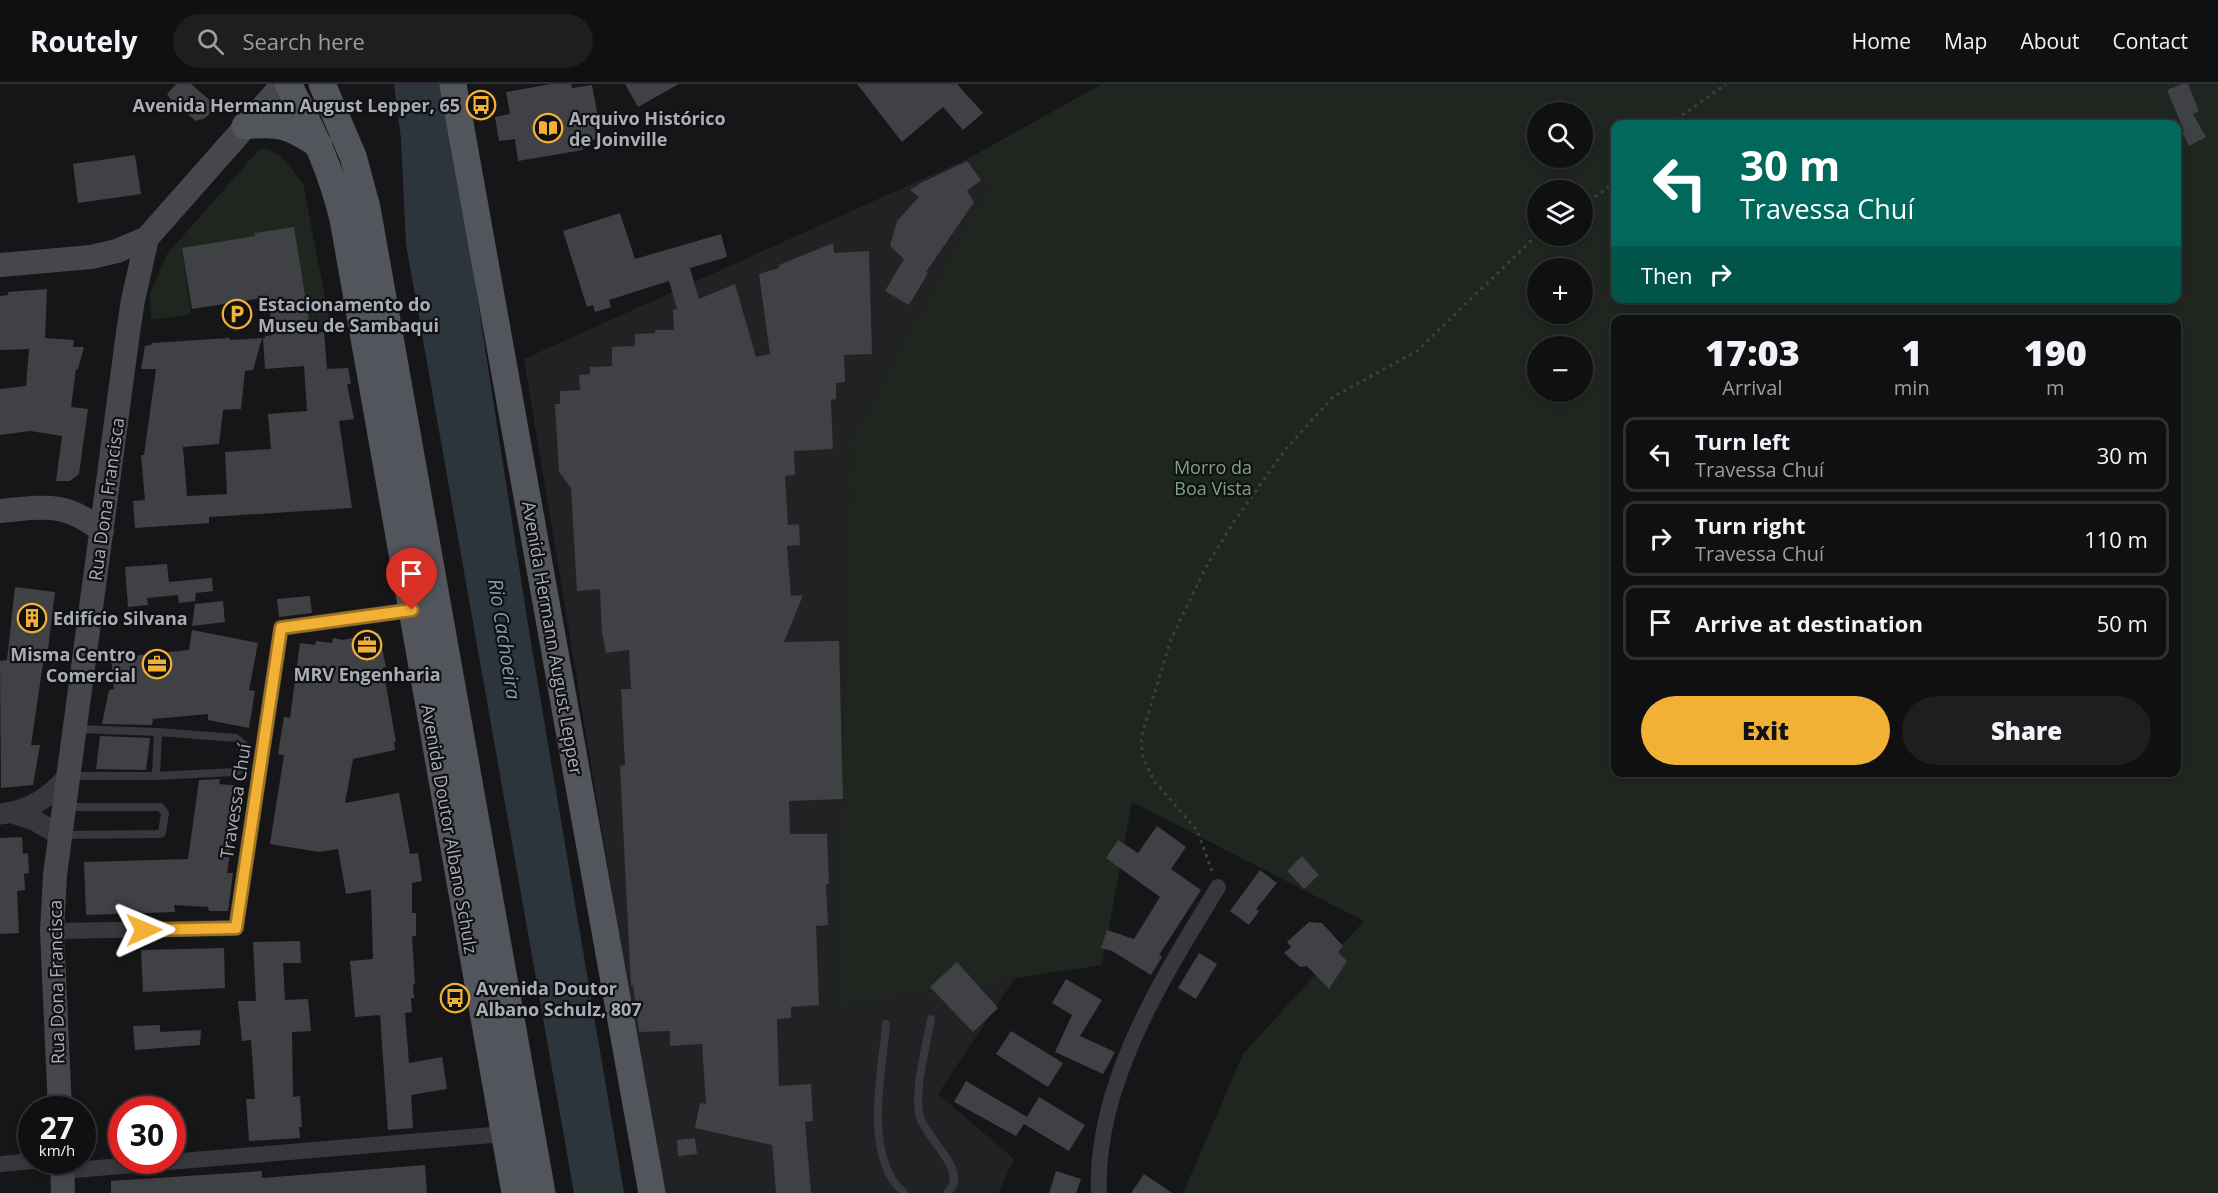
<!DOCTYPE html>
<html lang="en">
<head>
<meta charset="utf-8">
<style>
	body { margin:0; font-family:"Open Sans",sans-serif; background:#1e1e20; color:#f1f3f6; height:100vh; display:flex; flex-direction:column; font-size:22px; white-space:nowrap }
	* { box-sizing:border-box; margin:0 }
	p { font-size:20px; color:#9c9d9f }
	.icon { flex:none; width:33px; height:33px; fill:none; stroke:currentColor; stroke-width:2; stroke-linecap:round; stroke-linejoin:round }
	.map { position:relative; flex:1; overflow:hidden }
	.details { position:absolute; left:1611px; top:231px; width:570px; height:462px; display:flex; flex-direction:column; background:#101012; border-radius:12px; box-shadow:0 3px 9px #0003,0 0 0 2px #303032 }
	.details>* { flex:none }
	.guide { position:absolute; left:1611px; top:36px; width:570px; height:183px; border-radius:12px; box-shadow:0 3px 9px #0003,0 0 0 2px #303032; background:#00695c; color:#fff; overflow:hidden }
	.controls { position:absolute; left:1527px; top:18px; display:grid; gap:12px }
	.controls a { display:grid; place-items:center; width:66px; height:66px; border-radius:50%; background:#101012; box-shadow:0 3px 9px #0003,0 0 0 2px #303032; font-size:30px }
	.speed { position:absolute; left:18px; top:1012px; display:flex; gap:12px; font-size:30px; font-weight:700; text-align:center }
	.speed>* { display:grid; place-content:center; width:78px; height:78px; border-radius:50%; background:#101012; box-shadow:0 3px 9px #0003,0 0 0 2px #303032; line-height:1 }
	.speed small { font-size:15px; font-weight:400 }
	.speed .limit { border:9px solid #d22; background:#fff; color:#111 }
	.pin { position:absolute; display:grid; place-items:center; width:51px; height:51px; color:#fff; margin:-62px -26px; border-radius:50% 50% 50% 0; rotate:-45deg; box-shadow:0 0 6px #0007 }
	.pin .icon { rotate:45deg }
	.me { position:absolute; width:66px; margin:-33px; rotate:89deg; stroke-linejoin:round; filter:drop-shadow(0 0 4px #0008) }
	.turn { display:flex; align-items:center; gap:21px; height:126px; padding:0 30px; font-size:27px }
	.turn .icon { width:78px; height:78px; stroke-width:2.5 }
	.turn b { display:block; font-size:42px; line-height:51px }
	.then { display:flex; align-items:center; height:57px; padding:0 30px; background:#0003; gap:12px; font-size:22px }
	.eta { display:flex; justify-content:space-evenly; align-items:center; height:102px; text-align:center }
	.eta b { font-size:36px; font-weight:800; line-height:42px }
	.button { display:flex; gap:12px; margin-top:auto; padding:12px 30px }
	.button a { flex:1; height:69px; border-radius:36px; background:#f2b134; color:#111; font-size:24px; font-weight:800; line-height:69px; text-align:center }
	.button a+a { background:#1e1e20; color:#f1f3f6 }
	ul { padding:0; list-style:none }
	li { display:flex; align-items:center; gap:18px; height:75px; margin:0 12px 9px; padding:0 18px; border:3px solid #303032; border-radius:12px }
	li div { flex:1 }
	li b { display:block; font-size:22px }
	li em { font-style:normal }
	header { display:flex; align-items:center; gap:36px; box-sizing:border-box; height:84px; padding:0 30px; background:#101012; border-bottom:2px solid #303032 }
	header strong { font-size:28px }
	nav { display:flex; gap:33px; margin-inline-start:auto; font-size:21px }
	.search { width:420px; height:54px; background:#1e1e20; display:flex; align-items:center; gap:15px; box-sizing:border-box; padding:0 21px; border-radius:33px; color:#9c9d9f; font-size:22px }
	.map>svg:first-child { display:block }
	.built { fill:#222225 }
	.green { fill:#1e261f; fill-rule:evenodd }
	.water { fill:#2c353c }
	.building { fill:#404145 }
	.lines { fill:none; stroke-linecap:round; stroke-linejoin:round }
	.path { stroke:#3d3f44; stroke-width:3; stroke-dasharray:3 4.5; stroke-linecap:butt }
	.service { stroke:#37383d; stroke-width:8 }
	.minor { stroke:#37383d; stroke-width:16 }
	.tertiary { stroke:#37383d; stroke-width:21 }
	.secondary { stroke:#45474d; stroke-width:24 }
	.primary { stroke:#53555c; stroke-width:27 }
	.route-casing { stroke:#9d7322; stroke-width:15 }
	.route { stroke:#f2b134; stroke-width:10 }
	.labels { text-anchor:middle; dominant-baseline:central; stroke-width:4.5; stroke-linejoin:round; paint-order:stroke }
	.poi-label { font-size:18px; font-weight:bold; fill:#a8adb8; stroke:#111113; text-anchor:start }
	.park-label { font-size:18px; fill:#7fa381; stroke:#111113 }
	.street-label { font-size:18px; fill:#a8adb8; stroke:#111113 }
	.water-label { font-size:20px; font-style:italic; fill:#7f9bb3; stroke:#111113 }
</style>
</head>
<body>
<header>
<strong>Routely</strong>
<div class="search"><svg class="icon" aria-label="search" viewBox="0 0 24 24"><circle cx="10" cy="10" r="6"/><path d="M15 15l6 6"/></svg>Search here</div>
<nav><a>Home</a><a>Map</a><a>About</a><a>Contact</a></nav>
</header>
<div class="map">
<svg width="2218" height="1109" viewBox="0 0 2218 1109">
	<rect width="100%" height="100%" fill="#161618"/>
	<path class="built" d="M969,74L988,101L851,361L836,920L1015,894L938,1010L1014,1075L998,1109H665L655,1068L524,275Z"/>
	<path class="green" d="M1102,0H2218V1109H1183L1243,970L1364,837L1132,718L1102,881L836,921L851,360L988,101L969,74ZM1538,28H1582V74H1538ZM1616,40H2176V214H1616ZM1538,106H1582V152H1538ZM1538,184H1582V230H1538ZM1616,236H2176V688H1616ZM1538,262H1582V308H1538Z
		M264,65L272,67L282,73L303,99L331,244L310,247L259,172L182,164L191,230L151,236L150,210L167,170L258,67Z"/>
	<path class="water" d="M394,0H444L530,553L624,1109H574L406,160L401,55Z"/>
	<path class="building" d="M176,0H191L212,18L211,28L205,34L196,37L171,16L167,10Z
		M551,0H571L572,4L592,1L602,54L581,58L583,66L518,77L515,55L499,57L495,33L510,30L506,8Z
		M625,0H679L638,23Z
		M857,0H957L983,29L963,46L943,23L902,58Z
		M2182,0H2188L2199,27L2193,30L2206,53L2189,62L2182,48L2184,47L2167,6Z
		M135,71L141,110L78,119L73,80Z
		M967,77L981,96L967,107L974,118L926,188L928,189L909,221L885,207L904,175L890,162L897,137L919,113L910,106L921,99Z
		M620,129L635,175L721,150L727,173L690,184L699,215L735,200L756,273L770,270L759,190L779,184V181L833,159L834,169L869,167L872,270L844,271L845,298L836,299V315L831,316L833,365L794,367L795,391L785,392L788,441L799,440L800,461L787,462L791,512L803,511L784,558L839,557L843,715L789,717L790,750H827L829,800H826L828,841L816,842L819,921L791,923V934L777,935L779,1002L811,1000L813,1037L805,1038L811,1109H776L772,1061L695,1044L700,1019L706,1020L702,960L670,962V947L639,948L633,901L631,902L620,682L625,681L621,605H631L629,566L606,569L602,549L600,505L577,507L571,404L559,388L555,320H560V307L580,306L579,291L590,290V283L612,282V263L635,262V250L655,249V246H674L673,226L677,225L669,197L609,216L611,223L595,228L593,221L587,223L563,147Z
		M294,143L311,249L324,248L327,285L348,284L351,300H347L354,335L339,337L352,424L209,433V439L135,444L133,417L145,416L141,371H144L156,285H141L145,262L151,261L152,259L230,254V256L262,254L253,286L245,287L241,325L223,326L219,360L183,363L187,412L227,410L225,368L271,365L268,330L307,327L304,282L265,285L263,254H265V252L273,251L268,213L192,225L182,164L255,152V149Z
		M47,205L45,254L74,256L73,263H84L78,285H76L71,323L88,325L79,390L70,397H56L62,352L30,347L0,351V305L26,302L29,265L0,266V212L8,211V208Z
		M167,480L169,498L212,494L213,507L196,509L195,517L179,519L178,511L147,514L148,521L128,523L125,483Z
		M15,503L55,508L48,565L45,566L31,661H40L33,701L1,704L0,577L7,576Z
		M310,512L312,529L279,533L277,515Z
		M223,517L225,538L192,542L195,520Z
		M192,546L258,559L249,606L255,607L249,644L208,636V630L153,635L152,641L102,640L109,606L114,605L111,574L189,566Z
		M379,549L386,583L383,584L396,658H394L395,666L353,675L345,719L399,709L410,770L418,769L422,797L412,799V829H416V852H412L415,900H413L414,914H411L412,928L405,929L409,979L442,973L447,1005L411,1011L413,1044L388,1046L380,931L355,933L350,877L373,875L371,806L346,810L338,765L319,768L270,760L284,671L278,670L284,633L290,634L300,559L315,561L316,557L332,559L333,554L343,556Z
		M100,652L150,654L146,686L96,685Z
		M220,695L219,700L240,702L227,789H233L228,827H209L208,823L174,821L175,828L86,831L84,778L188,775L199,696Z
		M1157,742L1186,763L1171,785L1201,806L1159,871L1162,873L1151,891L1112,867L1101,864L1107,846L1134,855L1160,813L1106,774L1118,756L1138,769Z
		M22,753L23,770L28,769L29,789L24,790L25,806L17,807L19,849L0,850V754Z
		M1302,772L1319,791L1304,805L1287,787Z
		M1260,786L1277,799L1256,825L1259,827L1249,841L1230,827Z
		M1309,838L1322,839L1343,862L1338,868L1347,877L1329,905L1307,882L1300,883L1284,869L1291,863L1287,858Z
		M300,857L301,879H283L285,916L308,915L311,947L292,948L293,1013L300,1012L302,1043H299L300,1054L249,1057L246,1015H255L251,956L242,957L238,917H256L253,858Z
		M224,864L225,904L143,908L141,866Z
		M1199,869L1217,880L1196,915L1178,904Z
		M957,878L998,924L973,948L930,903Z
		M1066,895L1102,916L1080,952L1115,968L1103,990L1055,968L1072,931L1052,919Z
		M160,941V948L201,946L200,961L135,966L133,942Z
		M1011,947L1063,979L1048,1003L996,970Z
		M966,997L1027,1033L1039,1013L1085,1041L1069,1067L1024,1040L1016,1052L954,1018Z
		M695,1054L697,1070L678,1072L677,1056Z
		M425,1081L427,1109H111V1097L262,1087V1094Z
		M1056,1087L1081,1095L1076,1109H1049Z
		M1144,1090L1172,1109H1131Z"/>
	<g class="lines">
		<path class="path" d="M1670,40L1726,0
			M1582,121L1602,108L1616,95
			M1212,787L1197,746L1154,697L1143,673L1141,654L1171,555L1206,483L1233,439L1285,366L1333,313L1417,267L1538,150"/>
		<path class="service" d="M71,692H156L234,688L240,686L242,680L244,661L236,654L158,648L77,645
			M156,692L158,648
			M63,751L158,750L162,749L165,729L160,723H67
			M931,935C927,958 913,1011 920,1033C926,1055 971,1088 947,1109
			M886,940C882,987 867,1053 892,1095C895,1100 901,1105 904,1109"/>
		<path class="minor" d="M52,847L236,844L281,544L412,526
			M0,1080L33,1077
			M62,1087L504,1050
			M1099,1109C1094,1002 1164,891 1218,803"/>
		<path class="tertiary" d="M13,729L34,736L60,751
			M0,730C29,727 49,714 68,692"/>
		<path class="secondary" d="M0,181L91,173L117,167L147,154
			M0,427C44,423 65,417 102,447
			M60,1026L52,847L55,791L128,249L133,216L147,154L283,0
			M62,1077L63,1109"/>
		<path class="primary" d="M288,0C312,45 331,85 343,135L515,1109
			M322,0L353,72L367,124L542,1109
			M453,0L652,1109
			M245,42C280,38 290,42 319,61"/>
	</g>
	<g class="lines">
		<g class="route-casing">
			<path id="route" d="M144,846L236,844L281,544L412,526"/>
		</g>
		<use href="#route" class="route"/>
	</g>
	<defs>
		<g id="bus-ring" transform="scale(1.5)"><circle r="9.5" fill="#111113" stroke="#f2b134" stroke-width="1.5"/><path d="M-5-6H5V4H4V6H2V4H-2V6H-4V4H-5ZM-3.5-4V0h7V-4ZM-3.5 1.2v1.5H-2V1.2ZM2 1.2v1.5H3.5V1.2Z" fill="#f2b134"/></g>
		<g id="library-ring" transform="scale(1.5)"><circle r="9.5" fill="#111113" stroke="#f2b134" stroke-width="1.5"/><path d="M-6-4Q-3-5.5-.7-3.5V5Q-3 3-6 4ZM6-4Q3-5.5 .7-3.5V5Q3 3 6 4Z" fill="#f2b134"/></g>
		<g id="parking-ring" transform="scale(1.5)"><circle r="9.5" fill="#111113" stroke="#f2b134" stroke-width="1.5"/><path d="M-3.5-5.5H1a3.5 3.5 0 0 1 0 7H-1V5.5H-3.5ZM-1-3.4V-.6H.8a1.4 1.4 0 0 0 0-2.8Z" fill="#f2b134"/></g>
		<g id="building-ring" transform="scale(1.5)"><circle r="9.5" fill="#111113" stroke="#f2b134" stroke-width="1.5"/><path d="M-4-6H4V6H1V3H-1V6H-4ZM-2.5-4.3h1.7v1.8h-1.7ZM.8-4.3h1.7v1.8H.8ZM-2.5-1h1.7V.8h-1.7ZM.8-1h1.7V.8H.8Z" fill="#f2b134"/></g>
		<g id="office-ring" transform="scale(1.5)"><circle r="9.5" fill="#111113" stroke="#f2b134" stroke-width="1.5"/><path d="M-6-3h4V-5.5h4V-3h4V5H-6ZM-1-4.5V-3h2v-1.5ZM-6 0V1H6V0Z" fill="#f2b134"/></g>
	</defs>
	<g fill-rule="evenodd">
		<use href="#bus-ring" x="481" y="21"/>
		<use href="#library-ring" x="548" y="44"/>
		<use href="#parking-ring" x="237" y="230"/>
		<use href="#building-ring" x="32" y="534"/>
		<use href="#office-ring" x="367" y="561"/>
		<use href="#office-ring" x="157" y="580"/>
		<use href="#bus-ring" x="455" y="914"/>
	</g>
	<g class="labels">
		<g class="poi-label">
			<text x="460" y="21" text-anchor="end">Avenida Hermann August Lepper, 65</text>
			<text x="569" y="34">Arquivo Histórico<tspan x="569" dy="21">de Joinville</tspan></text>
			<text x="258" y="220">Estacionamento do<tspan x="258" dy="21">Museu de Sambaqui</tspan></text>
			<text x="53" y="534">Edifício Silvana</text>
			<text x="136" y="570" text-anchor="end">Misma Centro<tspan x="136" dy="21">Comercial</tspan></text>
			<text x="367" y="590" text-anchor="middle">MRV Engenharia</text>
			<text x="476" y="904">Avenida Doutor<tspan x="476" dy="21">Albano Schulz, 807</tspan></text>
		</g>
		<g class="park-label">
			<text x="1213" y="383">Morro da<tspan x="1213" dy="21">Boa Vista</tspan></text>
		</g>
		<g class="street-label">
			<text transform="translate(106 415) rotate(-82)">Rua Dona Francisca</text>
			<text transform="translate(553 554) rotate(80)">Avenida Hermann August Lepper</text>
			<text transform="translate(235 717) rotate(-81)">Travessa Chuí</text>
			<text transform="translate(450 745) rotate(80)">Avenida Doutor Albano Schulz</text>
			<text transform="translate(56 898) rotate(-91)">Rua Dona Francisca</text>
		</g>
		<g class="water-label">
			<text transform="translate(505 555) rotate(81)">Rio Cachoeira</text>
		</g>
	</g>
</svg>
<div class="controls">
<a><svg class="icon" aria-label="search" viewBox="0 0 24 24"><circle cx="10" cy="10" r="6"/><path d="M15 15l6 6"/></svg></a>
<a><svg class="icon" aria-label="layers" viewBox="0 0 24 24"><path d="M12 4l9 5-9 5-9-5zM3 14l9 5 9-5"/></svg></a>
<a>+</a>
<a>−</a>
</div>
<div class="speed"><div>27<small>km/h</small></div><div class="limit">30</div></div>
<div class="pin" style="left:412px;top:526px;background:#d93025"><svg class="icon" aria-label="arrive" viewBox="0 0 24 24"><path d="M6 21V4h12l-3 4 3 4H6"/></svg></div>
<svg class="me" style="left:144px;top:846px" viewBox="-20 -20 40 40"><path d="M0-17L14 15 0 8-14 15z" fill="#f2b134" stroke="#fff" stroke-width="4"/></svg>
<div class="guide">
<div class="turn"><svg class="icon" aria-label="left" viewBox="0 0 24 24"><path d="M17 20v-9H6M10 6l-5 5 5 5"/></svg><div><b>30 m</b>Travessa Chuí</div></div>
<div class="then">Then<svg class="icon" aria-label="right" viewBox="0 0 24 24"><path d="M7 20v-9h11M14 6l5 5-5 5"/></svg></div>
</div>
<section class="details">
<div class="eta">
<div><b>17:03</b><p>Arrival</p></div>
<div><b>1</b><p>min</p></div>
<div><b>190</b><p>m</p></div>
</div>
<ul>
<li><svg class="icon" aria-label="left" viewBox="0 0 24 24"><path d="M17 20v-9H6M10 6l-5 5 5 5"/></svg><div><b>Turn left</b><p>Travessa Chuí</p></div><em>30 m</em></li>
<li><svg class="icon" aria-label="right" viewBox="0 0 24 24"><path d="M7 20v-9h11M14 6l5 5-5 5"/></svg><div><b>Turn right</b><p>Travessa Chuí</p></div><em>110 m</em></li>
<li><svg class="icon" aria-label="arrive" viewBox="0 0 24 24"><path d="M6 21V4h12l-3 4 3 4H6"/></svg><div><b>Arrive at destination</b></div><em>50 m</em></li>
</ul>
<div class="button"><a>Exit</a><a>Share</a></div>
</section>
</div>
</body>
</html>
